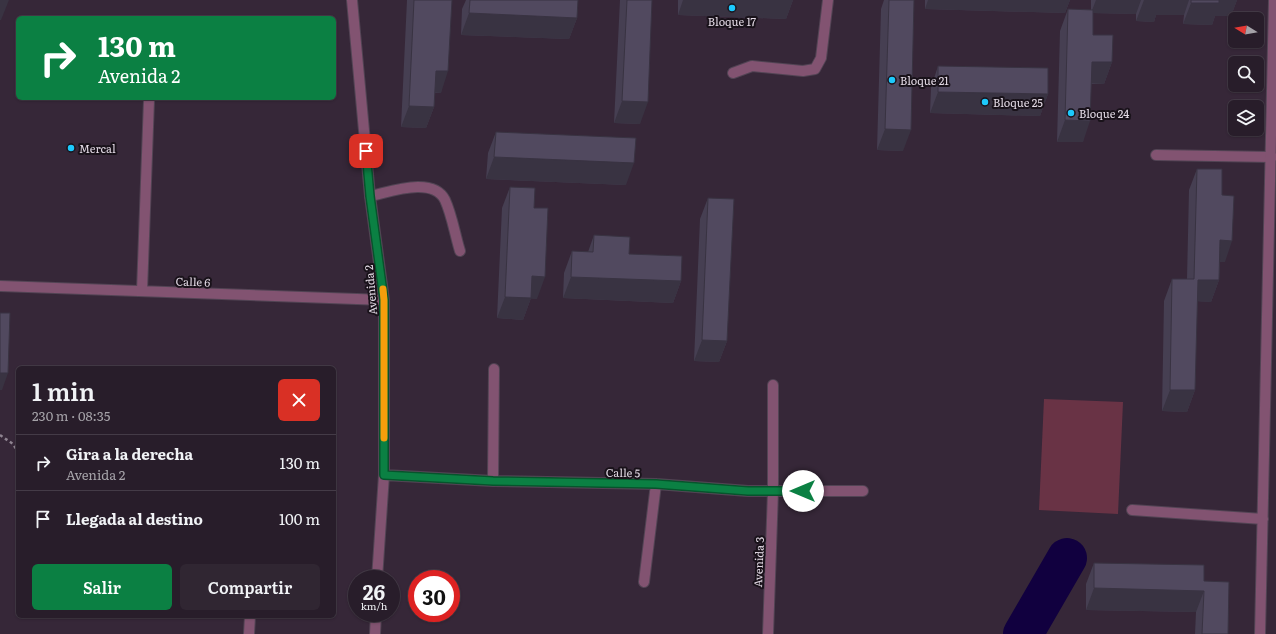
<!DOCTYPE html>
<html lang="es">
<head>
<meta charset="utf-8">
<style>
	body { margin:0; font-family:Literata,serif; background:#302632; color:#f1f3f6; height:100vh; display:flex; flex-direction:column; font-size:15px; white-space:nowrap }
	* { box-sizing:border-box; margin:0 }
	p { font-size:13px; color:#a5a2a8 }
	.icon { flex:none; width:22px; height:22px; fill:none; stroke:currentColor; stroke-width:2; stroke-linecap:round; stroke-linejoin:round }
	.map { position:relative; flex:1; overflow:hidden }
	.side { position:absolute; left:16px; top:366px; width:320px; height:252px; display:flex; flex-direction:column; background:#281d2a; border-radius:6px; box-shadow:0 1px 3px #0004,0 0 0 1px #443b47 }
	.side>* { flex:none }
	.hud { position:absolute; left:16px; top:16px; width:320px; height:84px; border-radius:6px; box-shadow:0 1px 3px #0004,0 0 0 1px #443b47; background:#0b8043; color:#fff; overflow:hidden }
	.needle { width:26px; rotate:281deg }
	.controls { position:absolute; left:1228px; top:12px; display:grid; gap:8px }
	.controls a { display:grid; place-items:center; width:36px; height:36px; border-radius:6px; background:#281d2a; box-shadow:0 1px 3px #0004,0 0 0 1px #443b47; font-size:20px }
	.speed { position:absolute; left:348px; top:570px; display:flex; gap:8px; font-size:20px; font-weight:700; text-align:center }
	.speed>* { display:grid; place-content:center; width:52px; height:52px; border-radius:50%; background:#281d2a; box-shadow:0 1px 3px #0004,0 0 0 1px #443b47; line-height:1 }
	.speed small { font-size:10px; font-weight:400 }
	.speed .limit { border:6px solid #d22; background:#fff; color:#111 }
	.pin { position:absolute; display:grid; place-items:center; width:34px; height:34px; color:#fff; margin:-17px; border-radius:8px; box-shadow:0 2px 6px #0006 }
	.me { position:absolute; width:44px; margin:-22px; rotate:270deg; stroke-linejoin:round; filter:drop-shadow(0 0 3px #0008) }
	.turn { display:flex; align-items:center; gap:14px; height:84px; padding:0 16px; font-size:18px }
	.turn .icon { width:52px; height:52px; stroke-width:2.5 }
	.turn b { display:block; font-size:28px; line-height:34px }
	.round { display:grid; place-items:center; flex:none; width:42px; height:42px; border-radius:6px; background:#302632 }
	.overview { display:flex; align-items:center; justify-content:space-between; height:68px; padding:0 16px }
	h1 { font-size:24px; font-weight:600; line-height:30px }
	.primary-button { display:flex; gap:8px; margin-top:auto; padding:8px 16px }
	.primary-button a { flex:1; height:46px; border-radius:6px; background:#0b8043; color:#fff; font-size:16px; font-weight:600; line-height:46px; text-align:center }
	.primary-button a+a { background:#302632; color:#f1f3f6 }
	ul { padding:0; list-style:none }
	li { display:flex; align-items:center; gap:12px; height:56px; padding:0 16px; border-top:1px solid #443b47 }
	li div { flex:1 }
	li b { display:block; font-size:15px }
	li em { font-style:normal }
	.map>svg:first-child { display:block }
	.green { fill:#693345 }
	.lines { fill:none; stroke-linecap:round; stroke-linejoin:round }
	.river { stroke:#11003f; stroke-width:40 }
	.service-casing { stroke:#524454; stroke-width:12 }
	.minor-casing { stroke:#524454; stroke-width:12 }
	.path { stroke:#8f8491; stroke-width:2.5; stroke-dasharray:3 3; stroke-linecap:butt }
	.service { stroke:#825371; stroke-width:10 }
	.minor { stroke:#825371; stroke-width:10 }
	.wall { fill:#463f52 }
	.shaded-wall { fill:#393342 }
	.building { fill:#51495f; stroke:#393342 }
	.route-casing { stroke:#07532c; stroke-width:10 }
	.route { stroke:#0b8043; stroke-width:7 }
	.slow { stroke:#f59e0b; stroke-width:7 }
	.poi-dot { fill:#1dc9fc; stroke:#19121a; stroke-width:1.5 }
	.labels { text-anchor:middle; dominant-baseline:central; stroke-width:4; stroke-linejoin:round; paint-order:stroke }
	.poi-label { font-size:11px; fill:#e3dae5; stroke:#19121a; text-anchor:start }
	.street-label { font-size:11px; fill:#e3dae5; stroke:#19121a }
</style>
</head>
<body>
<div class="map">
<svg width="1276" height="634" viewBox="0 0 1276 634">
	<rect width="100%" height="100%" fill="#362738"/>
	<path class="green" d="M1044,399L1123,402L1118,514L1039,510Z"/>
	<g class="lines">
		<path class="river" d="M1023,634L1067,558"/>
		<g class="service-casing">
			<path id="service" d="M733,73L752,66L803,71L815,69L821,58L828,0
				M1156,155L1272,157
				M370,196C390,192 433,176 445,200C452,215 455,235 460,251"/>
		</g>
		<g class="minor-casing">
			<path id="minor" d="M352,0L370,196L384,300V475L377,579
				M0,286L384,300
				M142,291L149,100
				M384,475L493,481L656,484L748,491H863
				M493,481L494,369
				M1132,510L1263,519
				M644,582L656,484
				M249,634L250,616
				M375,634L376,613
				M768,634L773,491V385
				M1260,634L1274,0"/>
		</g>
		<path class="path" d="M0,435L13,444L18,452"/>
		<use href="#service" class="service"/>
		<use href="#minor" class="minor"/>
	</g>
	<path class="wall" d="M407,0H452L441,93H435L434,107L426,128L401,127Z
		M466,0H470L577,18L569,39L461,35L462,9Z
		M620,0H652L640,124L614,123Z
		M678,0H793L786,19L678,15Z
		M884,0H914L903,151L877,150L881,9Z
		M925,0H1070L1065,13L925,9Z
		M1091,0H1237L1231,16H1215L1212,25L1183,24L1184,15H1156L1154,22L1136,21V14L1093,13V35L1112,62L1104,84H1091L1083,142H1057L1060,31L1068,9L1091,10Z
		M938,66L1048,94L1040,116L930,113L931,88Z
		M496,132L626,185L486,179L488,153Z
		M1197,169L1222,195L1225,262H1220L1219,280L1211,302L1197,301L1195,390L1187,412L1162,411L1164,301L1172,279H1187L1189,190Z
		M510,187L534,208L537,299L531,298L523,320L497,318L502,208Z
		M708,198L727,341L719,362L694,361L700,219Z
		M594,235L681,281L673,303L563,298L564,273L572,251L588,252Z
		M1094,563L1204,581L1228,634H1195L1196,612L1086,610V584Z"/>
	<path class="shaded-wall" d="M0,0H9L1,20H0Z
		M683,0H793L786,19L678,15Z
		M928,0H1070L1065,13L925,9Z
		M1096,0H1141L1136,14L1091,13Z
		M1144,0H1189L1184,15H1156L1154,22L1136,21Z
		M1218,0H1237L1231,16H1215L1212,25L1183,24L1191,3Z
		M469,13L577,18L569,39L461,35Z
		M1092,62H1112L1104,84L1084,83Z
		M436,71H448L441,93L428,92Z
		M938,92L1048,94L1040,116L930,113Z
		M622,101L648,102L640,124L614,123Z
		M409,106L434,107L426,128L401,127Z
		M1065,120L1090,121L1083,142H1057Z
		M885,129L911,130L903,151L877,150Z
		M494,157L634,163L626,185L486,179Z
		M1220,240L1232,241L1225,262H1212Z
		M532,276L545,277L537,299L524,298Z
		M571,277L681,281L673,303L563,298Z
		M1198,280H1219L1211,302L1190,301Z
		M505,297L531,298L523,320L497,318Z
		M702,340L727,341L719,362L694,361Z
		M0,373H8L2,390H0Z
		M1170,390H1195L1187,412L1162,411Z
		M1094,588L1204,591L1196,612L1086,610Z"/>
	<path class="building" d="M414,0H452L448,71H436L434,107L409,106Z
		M470,0H578L577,18L469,13Z
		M627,0H652L648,102L622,101Z
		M889,0H914L911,130L885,129Z
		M1191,0H1219V3H1191Z
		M1068,9L1093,10V35H1113L1112,62H1092L1090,121L1065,120Z
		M938,66L1048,68V94L938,92Z
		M496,132L636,138L634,163L494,157Z
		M1197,169H1222V195L1234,196L1232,241L1220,240L1219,280H1198L1195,390H1170L1172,279H1194Z
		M510,187L535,188L534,208H548L545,277L532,276L531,298L505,297Z
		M708,198L734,199L727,341L702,340Z
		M594,235L630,237L629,254L682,256L681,281L571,277L572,251L593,252Z
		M0,313H10L8,373H0Z
		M1094,563L1204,565V581L1229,582L1228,634H1202L1204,591L1094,588Z"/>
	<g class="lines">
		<g class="route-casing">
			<path id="route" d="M366,151L370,196L384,300V475L493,481L656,484L748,491H803"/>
		</g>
		<use href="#route" class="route"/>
		<path class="slow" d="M383,289L384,300V438"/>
	</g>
	<g class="poi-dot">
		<circle cx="732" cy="8" r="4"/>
		<circle cx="892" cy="80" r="4"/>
		<circle cx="985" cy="102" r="4"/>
		<circle cx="1071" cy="113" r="4"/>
		<circle cx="71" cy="148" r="4"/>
	</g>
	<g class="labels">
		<g class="poi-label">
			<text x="732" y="21" text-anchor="middle">Bloque 17</text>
			<text x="900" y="80">Bloque 21</text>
			<text x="993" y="102">Bloque 25</text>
			<text x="1079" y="113">Bloque 24</text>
			<text x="79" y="148">Mercal</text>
		</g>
		<g class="street-label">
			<text transform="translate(193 281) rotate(2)">Calle 6</text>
			<text transform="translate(370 290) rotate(-95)">Avenida 2</text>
			<text transform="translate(623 472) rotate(1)">Calle 5</text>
			<text transform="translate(758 562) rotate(-88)">Avenida 3</text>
		</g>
	</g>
</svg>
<div class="controls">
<a><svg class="needle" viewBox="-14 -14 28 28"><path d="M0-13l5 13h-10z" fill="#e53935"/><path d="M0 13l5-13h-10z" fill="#a5a2a8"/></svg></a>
<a><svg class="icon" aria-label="search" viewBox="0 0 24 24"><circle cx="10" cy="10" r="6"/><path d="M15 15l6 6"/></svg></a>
<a><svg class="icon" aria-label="layers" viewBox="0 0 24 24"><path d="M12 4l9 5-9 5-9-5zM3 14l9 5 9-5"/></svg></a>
</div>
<div class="speed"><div>26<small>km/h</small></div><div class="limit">30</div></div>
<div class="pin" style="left:366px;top:151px;background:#d93025"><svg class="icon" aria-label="arrive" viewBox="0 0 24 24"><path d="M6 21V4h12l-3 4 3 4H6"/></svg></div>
<svg class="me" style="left:803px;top:491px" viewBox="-20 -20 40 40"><circle r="19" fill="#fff"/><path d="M0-13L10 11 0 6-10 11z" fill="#0b8043"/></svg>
<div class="hud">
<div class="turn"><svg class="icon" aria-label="right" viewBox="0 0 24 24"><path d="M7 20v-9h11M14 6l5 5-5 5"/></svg><div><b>130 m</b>Avenida 2</div></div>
</div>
<section class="side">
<div class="overview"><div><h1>1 min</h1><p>230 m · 08:35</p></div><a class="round" style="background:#d93025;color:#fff"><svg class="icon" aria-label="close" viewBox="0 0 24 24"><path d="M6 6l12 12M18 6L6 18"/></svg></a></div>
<ul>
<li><svg class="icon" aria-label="right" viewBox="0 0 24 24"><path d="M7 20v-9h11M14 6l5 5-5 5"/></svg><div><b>Gira a la derecha</b><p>Avenida 2</p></div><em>130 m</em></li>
<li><svg class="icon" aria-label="arrive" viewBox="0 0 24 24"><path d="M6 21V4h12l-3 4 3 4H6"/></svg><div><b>Llegada al destino</b></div><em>100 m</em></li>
</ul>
<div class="primary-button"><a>Salir</a><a>Compartir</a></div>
</section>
</div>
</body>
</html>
